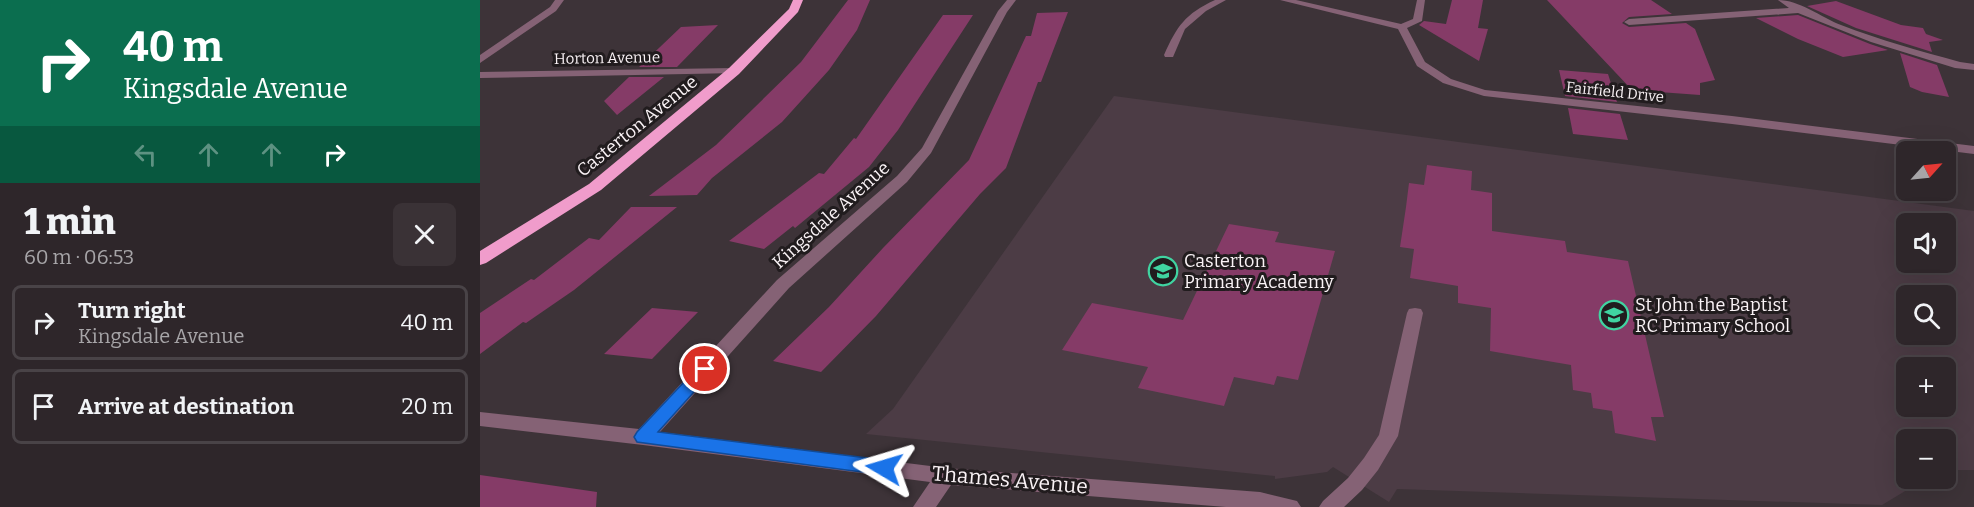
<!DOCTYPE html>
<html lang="en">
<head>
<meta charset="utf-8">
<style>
	body { margin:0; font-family:Bitter,serif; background:#3a3236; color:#f1f3f6; height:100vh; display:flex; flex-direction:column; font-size:22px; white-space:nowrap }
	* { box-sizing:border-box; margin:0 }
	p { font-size:20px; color:#a7a5a8 }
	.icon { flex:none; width:33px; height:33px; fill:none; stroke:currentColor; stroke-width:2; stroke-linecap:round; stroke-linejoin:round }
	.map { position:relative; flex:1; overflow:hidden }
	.drawer { display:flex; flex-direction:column; background:#2e262a; width:480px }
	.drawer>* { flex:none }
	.banner { background:#0b6e4f; color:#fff; overflow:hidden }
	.needle { width:39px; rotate:63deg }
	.buttons { position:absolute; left:1416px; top:141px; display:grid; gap:12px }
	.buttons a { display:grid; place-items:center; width:60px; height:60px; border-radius:9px; background:#2e262a; box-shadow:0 6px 24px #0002,0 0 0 2px #494347; font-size:30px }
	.pin { position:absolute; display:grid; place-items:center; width:51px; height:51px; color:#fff; margin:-26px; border:3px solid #fff; border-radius:50%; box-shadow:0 2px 6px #0007 }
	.me { position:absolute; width:66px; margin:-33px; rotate:277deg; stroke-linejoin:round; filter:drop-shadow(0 0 4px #0008) }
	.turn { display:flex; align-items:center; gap:21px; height:126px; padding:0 24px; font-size:27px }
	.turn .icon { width:78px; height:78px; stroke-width:2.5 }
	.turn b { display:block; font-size:42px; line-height:51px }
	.lanes { display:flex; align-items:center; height:57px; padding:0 24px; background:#0003; justify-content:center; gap:30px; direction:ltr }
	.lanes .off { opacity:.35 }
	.round { display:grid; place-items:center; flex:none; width:63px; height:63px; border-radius:9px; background:#3a3236 }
	.head { display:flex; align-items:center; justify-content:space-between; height:102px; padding:0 24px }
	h1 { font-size:36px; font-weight:800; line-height:45px }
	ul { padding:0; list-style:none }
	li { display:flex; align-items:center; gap:18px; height:75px; margin:0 12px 9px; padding:0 12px; border:3px solid #494347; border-radius:9px }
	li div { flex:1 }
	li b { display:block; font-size:22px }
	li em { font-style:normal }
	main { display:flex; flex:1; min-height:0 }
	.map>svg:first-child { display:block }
	.built { fill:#4c3c45; fill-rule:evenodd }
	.building { fill:#853b67 }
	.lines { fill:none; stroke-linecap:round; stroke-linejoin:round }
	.lane { fill:#856275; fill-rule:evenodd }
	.street { fill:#856275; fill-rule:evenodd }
	.highway { fill:#f09ccb; fill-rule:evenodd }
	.route { fill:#1a73e8; stroke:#114b97; stroke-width:1.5 }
	.labels { text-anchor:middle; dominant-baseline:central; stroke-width:6; stroke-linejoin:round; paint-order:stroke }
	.far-street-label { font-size:15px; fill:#faf3f6; stroke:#211c1e }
	.street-label { font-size:18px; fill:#faf3f6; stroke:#211c1e }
	.poi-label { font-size:18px; fill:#faf3f6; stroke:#211c1e; text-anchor:start }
	.near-street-label { font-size:21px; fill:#faf3f6; stroke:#211c1e }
</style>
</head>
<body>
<main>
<section class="drawer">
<div class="banner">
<div class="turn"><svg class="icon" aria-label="right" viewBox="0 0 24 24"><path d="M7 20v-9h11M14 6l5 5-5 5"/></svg><div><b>40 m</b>Kingsdale Avenue</div></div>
<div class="lanes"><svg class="icon off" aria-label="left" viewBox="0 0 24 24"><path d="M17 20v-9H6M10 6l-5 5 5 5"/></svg><svg class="icon off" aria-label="ahead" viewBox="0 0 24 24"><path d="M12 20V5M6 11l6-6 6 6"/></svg><svg class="icon off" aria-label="ahead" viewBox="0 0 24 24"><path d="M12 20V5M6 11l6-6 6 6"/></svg><svg class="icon" aria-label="right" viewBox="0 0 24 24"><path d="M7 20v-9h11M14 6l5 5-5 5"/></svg></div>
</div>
<div class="head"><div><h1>1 min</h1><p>60 m · 06:53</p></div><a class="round"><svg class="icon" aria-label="close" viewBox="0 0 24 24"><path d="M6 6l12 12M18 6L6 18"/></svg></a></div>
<ul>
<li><svg class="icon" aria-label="right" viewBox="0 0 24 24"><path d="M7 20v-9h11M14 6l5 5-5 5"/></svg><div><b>Turn right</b><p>Kingsdale Avenue</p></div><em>40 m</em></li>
<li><svg class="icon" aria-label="arrive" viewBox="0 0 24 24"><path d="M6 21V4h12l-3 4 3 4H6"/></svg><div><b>Arrive at destination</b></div><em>20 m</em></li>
</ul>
</section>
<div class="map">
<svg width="1494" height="507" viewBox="0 0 1494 507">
	<rect width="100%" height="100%" fill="#3d3338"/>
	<path class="built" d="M634,96L1494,211V470H1466V440H1426V478L1445,479L1402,505L917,489L909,502L853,467L847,472L795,479V476L386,434L413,409ZM1426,224H1466V262H1426ZM1426,296H1466V334H1426ZM1426,368H1466V406H1426Z"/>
	<path class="building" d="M368,0H390L377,30L349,70L302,122L232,178L217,195L169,196L236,145L321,62Z
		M972,0H1003L998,28L1008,29L999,61L939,25L944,21L966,24Z
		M1067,0H1171L1192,14L1149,17L1142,23L1149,27L1206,23L1215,29L1235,80L1220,83V95L1152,90Z
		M1356,1L1421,25L1443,28L1446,34L1463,40L1449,42L1452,52L1376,28L1327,6Z
		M588,12L561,82H558L526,168L500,194L396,316L341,372L293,361L349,307L403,248L489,160L546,36H551L557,13Z
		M463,15H493L418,130L389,167L315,228L313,226L284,249L249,241L339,173L344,174L374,138L376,139Z
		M1318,15L1390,44L1408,50L1363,57L1318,39L1276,18Z
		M238,25L197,67H159L201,27Z
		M1420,53L1457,65L1469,97L1442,92L1430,87Z
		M1079,70L1128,74L1137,102L1085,96Z
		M149,77H184L137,115L124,101Z
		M1088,108L1140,114L1148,140L1093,134Z
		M947,165L992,171L991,190L1012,193V231L1085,241L1087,252L1148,261L1184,417H1171L1176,441L1135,433L1132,411L1113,408L1111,393L1093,390L1091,365L1010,351L1011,308L978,303V286L930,278L934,249L920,247L926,207L929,183L944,185Z
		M151,207H197L94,290L46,323L43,322L0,354V313L51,279L54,280L109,238L119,240Z
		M749,224L799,232L795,242L855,251L818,380L797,376L794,385L754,377L744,406L658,388L668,367L582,350L612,303L703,320Z
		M172,308L218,312L172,359L124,354Z
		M0,475L117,492L116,507H0Z"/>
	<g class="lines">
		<path class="lane" d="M935,308L941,309L943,313L918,436L898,470L882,490L864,507H839L843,501L868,478L884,458L899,435L927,313L929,309Z"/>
		<path class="street" d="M75,0H84L76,11L0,63V55L70,7Z
			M527,0H536L527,12L451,153L427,182L309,288L180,432L466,468L780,492L817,501L821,507H746L471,485L456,507H433L450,482L163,445L0,426V412L159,429L297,280L417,176L442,148L518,11Z
			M735,0H746L726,11L705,29L693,57H685L684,55C697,26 705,14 735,0Z
			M800,0H816L921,24L933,19L937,0H945L942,21L927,28L945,62L971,79L1005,90L1252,116L1494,146V154L1252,124L1004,96L963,83L937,66L918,29Z
			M1298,0C1319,0 1341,17 1361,25C1400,40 1440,51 1480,62L1494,64V70L1475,68L1391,42L1318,13L1149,25L1144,22L1149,19L1309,8Z
			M254,68L259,71L258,73L0,78V72Z"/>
		<path class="highway" d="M313,0H323L318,12L259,74L121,190L6,263L0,265V251L109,184L249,68L309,9Z"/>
	</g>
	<path class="route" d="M225,363L231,365L233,369L231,373L178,432L404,460L410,462L413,468L410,473L404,475L157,442L154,437L157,432L220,365Z"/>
	<defs>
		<g id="school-ring" transform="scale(1.5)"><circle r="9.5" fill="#211c1e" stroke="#40d4a1" stroke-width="1.5"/><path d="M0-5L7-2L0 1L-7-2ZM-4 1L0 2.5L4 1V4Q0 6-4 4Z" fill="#40d4a1"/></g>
	</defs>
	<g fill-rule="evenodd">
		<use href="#school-ring" x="683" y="271"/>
		<use href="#school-ring" x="1134" y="315"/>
	</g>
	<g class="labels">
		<g class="far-street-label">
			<text transform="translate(127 58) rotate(-1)">Horton Avenue</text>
			<text transform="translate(1135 92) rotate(6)">Fairfield Drive</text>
		</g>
		<g class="street-label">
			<text transform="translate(157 126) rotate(-39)">Casterton Avenue</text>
			<text transform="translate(351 215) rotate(-42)">Kingsdale Avenue</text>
		</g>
		<g class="poi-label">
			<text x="704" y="261">Casterton<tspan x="704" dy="21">Primary Academy</tspan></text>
			<text x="1155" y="305">St John the Baptist<tspan x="1155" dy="21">RC Primary School</tspan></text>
		</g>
		<g class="near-street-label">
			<text transform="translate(530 480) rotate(5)">Thames Avenue</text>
		</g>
	</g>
</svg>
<div class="buttons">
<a><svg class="needle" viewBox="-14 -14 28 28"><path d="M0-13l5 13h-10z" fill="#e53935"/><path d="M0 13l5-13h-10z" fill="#a7a5a8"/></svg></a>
<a><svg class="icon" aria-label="sound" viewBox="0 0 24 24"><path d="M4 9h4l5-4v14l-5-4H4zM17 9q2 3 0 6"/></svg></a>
<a><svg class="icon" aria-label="search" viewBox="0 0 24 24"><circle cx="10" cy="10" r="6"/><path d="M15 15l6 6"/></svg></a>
<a>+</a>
<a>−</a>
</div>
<div class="pin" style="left:225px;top:369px;background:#d93025"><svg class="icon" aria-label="arrive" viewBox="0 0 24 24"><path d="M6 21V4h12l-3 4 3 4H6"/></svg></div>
<svg class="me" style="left:404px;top:468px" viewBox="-20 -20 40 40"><path d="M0-17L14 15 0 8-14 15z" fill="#1a73e8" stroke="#fff" stroke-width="4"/></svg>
</div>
</main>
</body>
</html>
